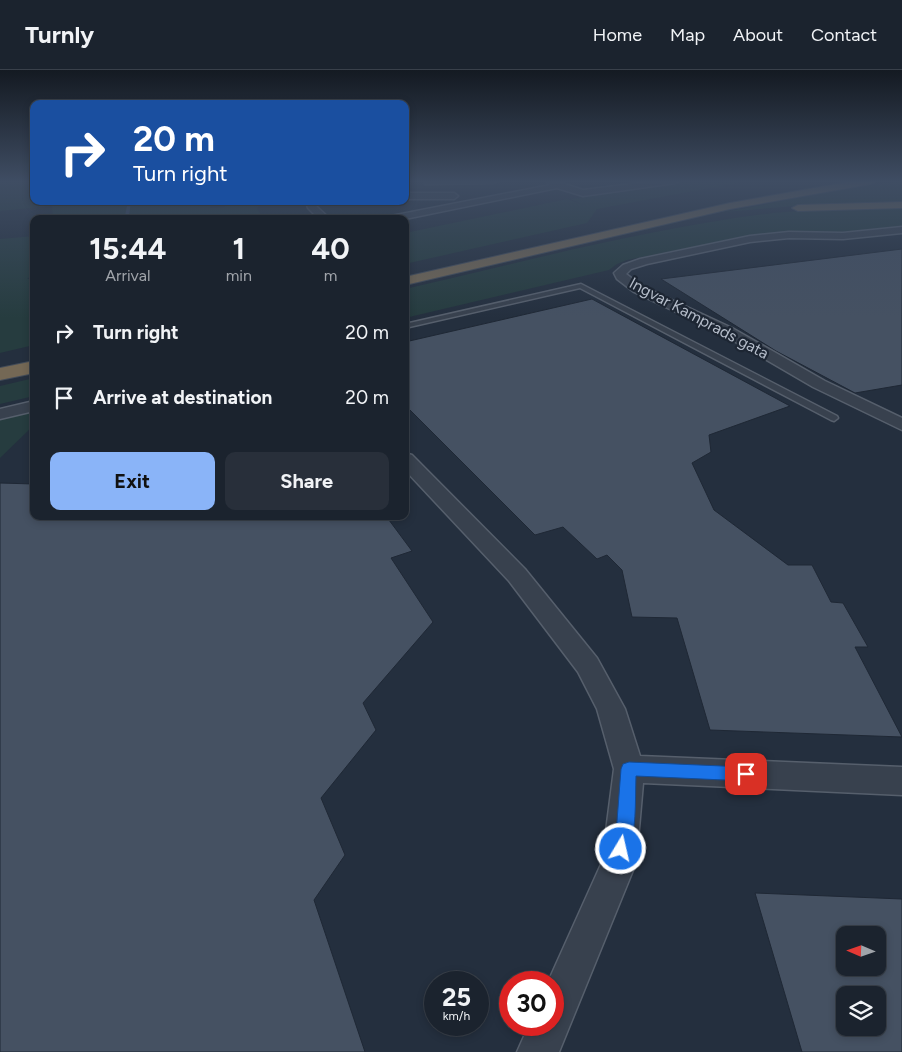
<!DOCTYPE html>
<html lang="en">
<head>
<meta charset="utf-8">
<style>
	body { margin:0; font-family:Figtree,sans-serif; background:#282f3a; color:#f1f3f6; height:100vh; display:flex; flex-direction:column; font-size:19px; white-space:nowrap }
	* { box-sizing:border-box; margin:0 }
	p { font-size:16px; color:#a0a4aa }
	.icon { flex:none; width:28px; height:28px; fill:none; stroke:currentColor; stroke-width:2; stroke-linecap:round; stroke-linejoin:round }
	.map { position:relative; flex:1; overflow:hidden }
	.drawer { position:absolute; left:30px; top:145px; width:379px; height:305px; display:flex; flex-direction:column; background:#1b232e; border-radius:10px; box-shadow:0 2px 8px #0003,0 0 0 1px #39404a }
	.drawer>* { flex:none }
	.top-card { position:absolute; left:30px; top:30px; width:379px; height:105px; border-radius:10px; box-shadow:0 2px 8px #0003,0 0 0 1px #39404a; background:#1a4fa0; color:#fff; overflow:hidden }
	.needle { width:32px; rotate:272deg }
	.controls { position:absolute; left:836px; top:856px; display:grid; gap:10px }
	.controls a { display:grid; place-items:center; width:50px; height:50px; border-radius:10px; background:#1b232e; box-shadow:0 2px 8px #0003,0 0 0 1px #39404a; font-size:25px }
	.speed { position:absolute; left:424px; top:901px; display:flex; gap:10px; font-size:25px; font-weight:700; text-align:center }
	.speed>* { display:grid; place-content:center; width:65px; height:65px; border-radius:50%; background:#1b232e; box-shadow:0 2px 8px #0003,0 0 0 1px #39404a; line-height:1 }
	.speed small { font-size:12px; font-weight:400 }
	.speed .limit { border:8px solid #d22; background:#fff; color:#111 }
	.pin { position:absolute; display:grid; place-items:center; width:42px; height:42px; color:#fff; margin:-21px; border-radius:10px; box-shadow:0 2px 8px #0006 }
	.me { position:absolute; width:55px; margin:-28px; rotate:9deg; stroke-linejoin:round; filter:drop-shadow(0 0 4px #0008) }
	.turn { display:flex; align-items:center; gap:18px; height:105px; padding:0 20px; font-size:22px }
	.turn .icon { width:65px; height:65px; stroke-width:2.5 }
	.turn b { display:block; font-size:35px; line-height:42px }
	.eta { display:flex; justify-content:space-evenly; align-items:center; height:85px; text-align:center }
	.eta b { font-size:30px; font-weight:700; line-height:35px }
	.cta { display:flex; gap:10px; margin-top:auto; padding:10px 20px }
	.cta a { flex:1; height:58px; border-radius:10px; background:#8ab4f8; color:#111; font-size:20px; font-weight:700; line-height:58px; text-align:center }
	.cta a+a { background:#282f3a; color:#f1f3f6 }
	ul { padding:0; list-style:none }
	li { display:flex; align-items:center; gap:15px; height:65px; padding:0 20px }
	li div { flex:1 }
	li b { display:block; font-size:19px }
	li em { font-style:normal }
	header { display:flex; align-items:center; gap:30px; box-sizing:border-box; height:70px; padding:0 25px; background:#1b232e; border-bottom:1px solid #39404a }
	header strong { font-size:24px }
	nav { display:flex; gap:28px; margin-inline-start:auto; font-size:18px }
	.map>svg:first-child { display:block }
	.green { fill:#263c3f }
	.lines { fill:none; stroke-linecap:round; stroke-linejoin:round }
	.stream { fill:#394c67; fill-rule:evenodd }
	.building { fill:#455162; stroke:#1f2835; fill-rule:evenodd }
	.lane-casing { stroke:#565f6c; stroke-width:3 }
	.street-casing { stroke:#565f6c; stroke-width:3 }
	.highway-casing { stroke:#434c59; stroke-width:2 }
	.lane { fill:#38414e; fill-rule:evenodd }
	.street { fill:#38414e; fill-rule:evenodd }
	.highway { fill:#746855; fill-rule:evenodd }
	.route { fill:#1a73e8; stroke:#114b97 }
	.labels { text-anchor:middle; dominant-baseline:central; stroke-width:4.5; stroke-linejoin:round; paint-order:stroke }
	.far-street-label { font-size:16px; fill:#b4bcc9; stroke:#1d2633 }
</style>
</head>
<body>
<header>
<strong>Turnly</strong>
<nav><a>Home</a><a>Map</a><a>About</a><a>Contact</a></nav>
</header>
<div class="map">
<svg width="902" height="982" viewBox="0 0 902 982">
	<rect width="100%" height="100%" fill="#242f3e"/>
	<path class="green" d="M0,111H34V131H212L210,138L225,137L226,131H261L257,139L264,149H53L52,136L0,141Z
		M686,111H748L597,139L587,153L405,194V163L567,129L584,135L570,129Z
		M902,111V134L807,135L725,142L833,121Z
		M902,138V158L843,164L752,165L627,190L617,194L609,200L405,248V219C527,191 649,158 773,143C816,139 859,139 902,138Z
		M34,166V204L27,209H34V275L0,283V169Z
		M34,308V326L0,334V316Z
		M34,342V355L0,388V350Z"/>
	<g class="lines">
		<path class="stream" d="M128,131H131L129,146L126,149H123L125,146Z"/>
	</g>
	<path class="building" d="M902,179V315L855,323L776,281L661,209Z
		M592,229L790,336L709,365L711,382L692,393L714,440L788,495H812L831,532L843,533L868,577H855L902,667L710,660L677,548L632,547L622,500L607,485L597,489L563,457L535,465L405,335V272Z
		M0,413L34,414V446H386L412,481L391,488L433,552L363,633L376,660L321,728L345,785L314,830L365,982H0Z
		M755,823L902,829V982H802ZM845,865H878V898H845ZM845,925H878V958H845Z"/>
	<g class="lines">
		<g class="lane-casing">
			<path id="lane" d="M581,214L837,346L838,348L834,351L831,350L580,218L405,258V254Z"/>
		</g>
		<g class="street-casing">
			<path id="street" d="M425,111H498L494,113L428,114H425Z
				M547,111H556L583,120L656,111H679L675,113L583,126L557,118L405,149H386L391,146L550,115Z
				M405,123H454L458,126L454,129H405Z
				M306,131H314L315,135L330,149H319L308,138Z
				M902,157V163L843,169L789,168L750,172L647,194L631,199L626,204L642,216L732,258L825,311L902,348V360L813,317L722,264L634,222L617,209L614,203L623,195L640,189L750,166L789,162L843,163Z
				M34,331V341L0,349V339Z
				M405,383L412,385L525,499L597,588L625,639L640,686L902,697V725L643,713L636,793L559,982H517L529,955H552V912H548L602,792L614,699L597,639L578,602L509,511L405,400Z"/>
		</g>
		<g class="highway-casing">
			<path id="highway" d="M854,111H876L871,114L730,139L405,215V207L730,133Z
				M902,132V138L798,141L792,138L798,135Z
				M34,291V303L0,310V298Z"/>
		</g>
		<use href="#lane" class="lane"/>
		<use href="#street" class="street"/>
		<use href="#highway" class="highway"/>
	</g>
	<linearGradient id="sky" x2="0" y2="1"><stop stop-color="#141a22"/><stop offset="0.45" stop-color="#3f4d63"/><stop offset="1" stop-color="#3f4d63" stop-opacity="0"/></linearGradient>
	<rect width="902" height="248" fill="url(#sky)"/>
	<path class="route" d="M629,692L746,697L752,699L754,704L752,709L746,711L636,706C635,732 637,762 627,785L621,788L615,785L612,779L617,751L621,699L623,694Z"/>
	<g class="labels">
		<g class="far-street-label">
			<text transform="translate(699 248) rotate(28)">Ingvar Kamprads gata</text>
		</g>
	</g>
</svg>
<div class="controls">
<a><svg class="needle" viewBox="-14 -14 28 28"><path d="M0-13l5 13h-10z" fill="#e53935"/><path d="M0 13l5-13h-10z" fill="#a0a4aa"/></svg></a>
<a><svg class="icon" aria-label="layers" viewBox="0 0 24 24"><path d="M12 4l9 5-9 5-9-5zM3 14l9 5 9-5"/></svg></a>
</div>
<div class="speed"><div>25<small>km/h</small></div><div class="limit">30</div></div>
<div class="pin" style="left:746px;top:704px;background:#d93025"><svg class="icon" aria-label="arrive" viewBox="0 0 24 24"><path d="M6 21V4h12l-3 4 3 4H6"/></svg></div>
<svg class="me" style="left:621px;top:779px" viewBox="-20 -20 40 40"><circle r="17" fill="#1a73e8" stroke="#fff" stroke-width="3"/><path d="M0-11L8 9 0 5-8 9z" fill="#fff"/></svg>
<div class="top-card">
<div class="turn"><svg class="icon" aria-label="right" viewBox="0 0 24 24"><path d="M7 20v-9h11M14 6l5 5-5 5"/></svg><div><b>20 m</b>Turn right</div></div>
</div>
<section class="drawer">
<div class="eta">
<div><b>15:44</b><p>Arrival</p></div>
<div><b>1</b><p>min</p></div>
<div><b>40</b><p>m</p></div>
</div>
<ul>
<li><svg class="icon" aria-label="right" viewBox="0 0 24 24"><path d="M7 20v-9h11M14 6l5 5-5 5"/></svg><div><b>Turn right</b></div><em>20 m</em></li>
<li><svg class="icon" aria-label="arrive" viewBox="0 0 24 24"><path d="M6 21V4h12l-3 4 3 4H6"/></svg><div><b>Arrive at destination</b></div><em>20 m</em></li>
</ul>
<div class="cta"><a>Exit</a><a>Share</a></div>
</section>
</div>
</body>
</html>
